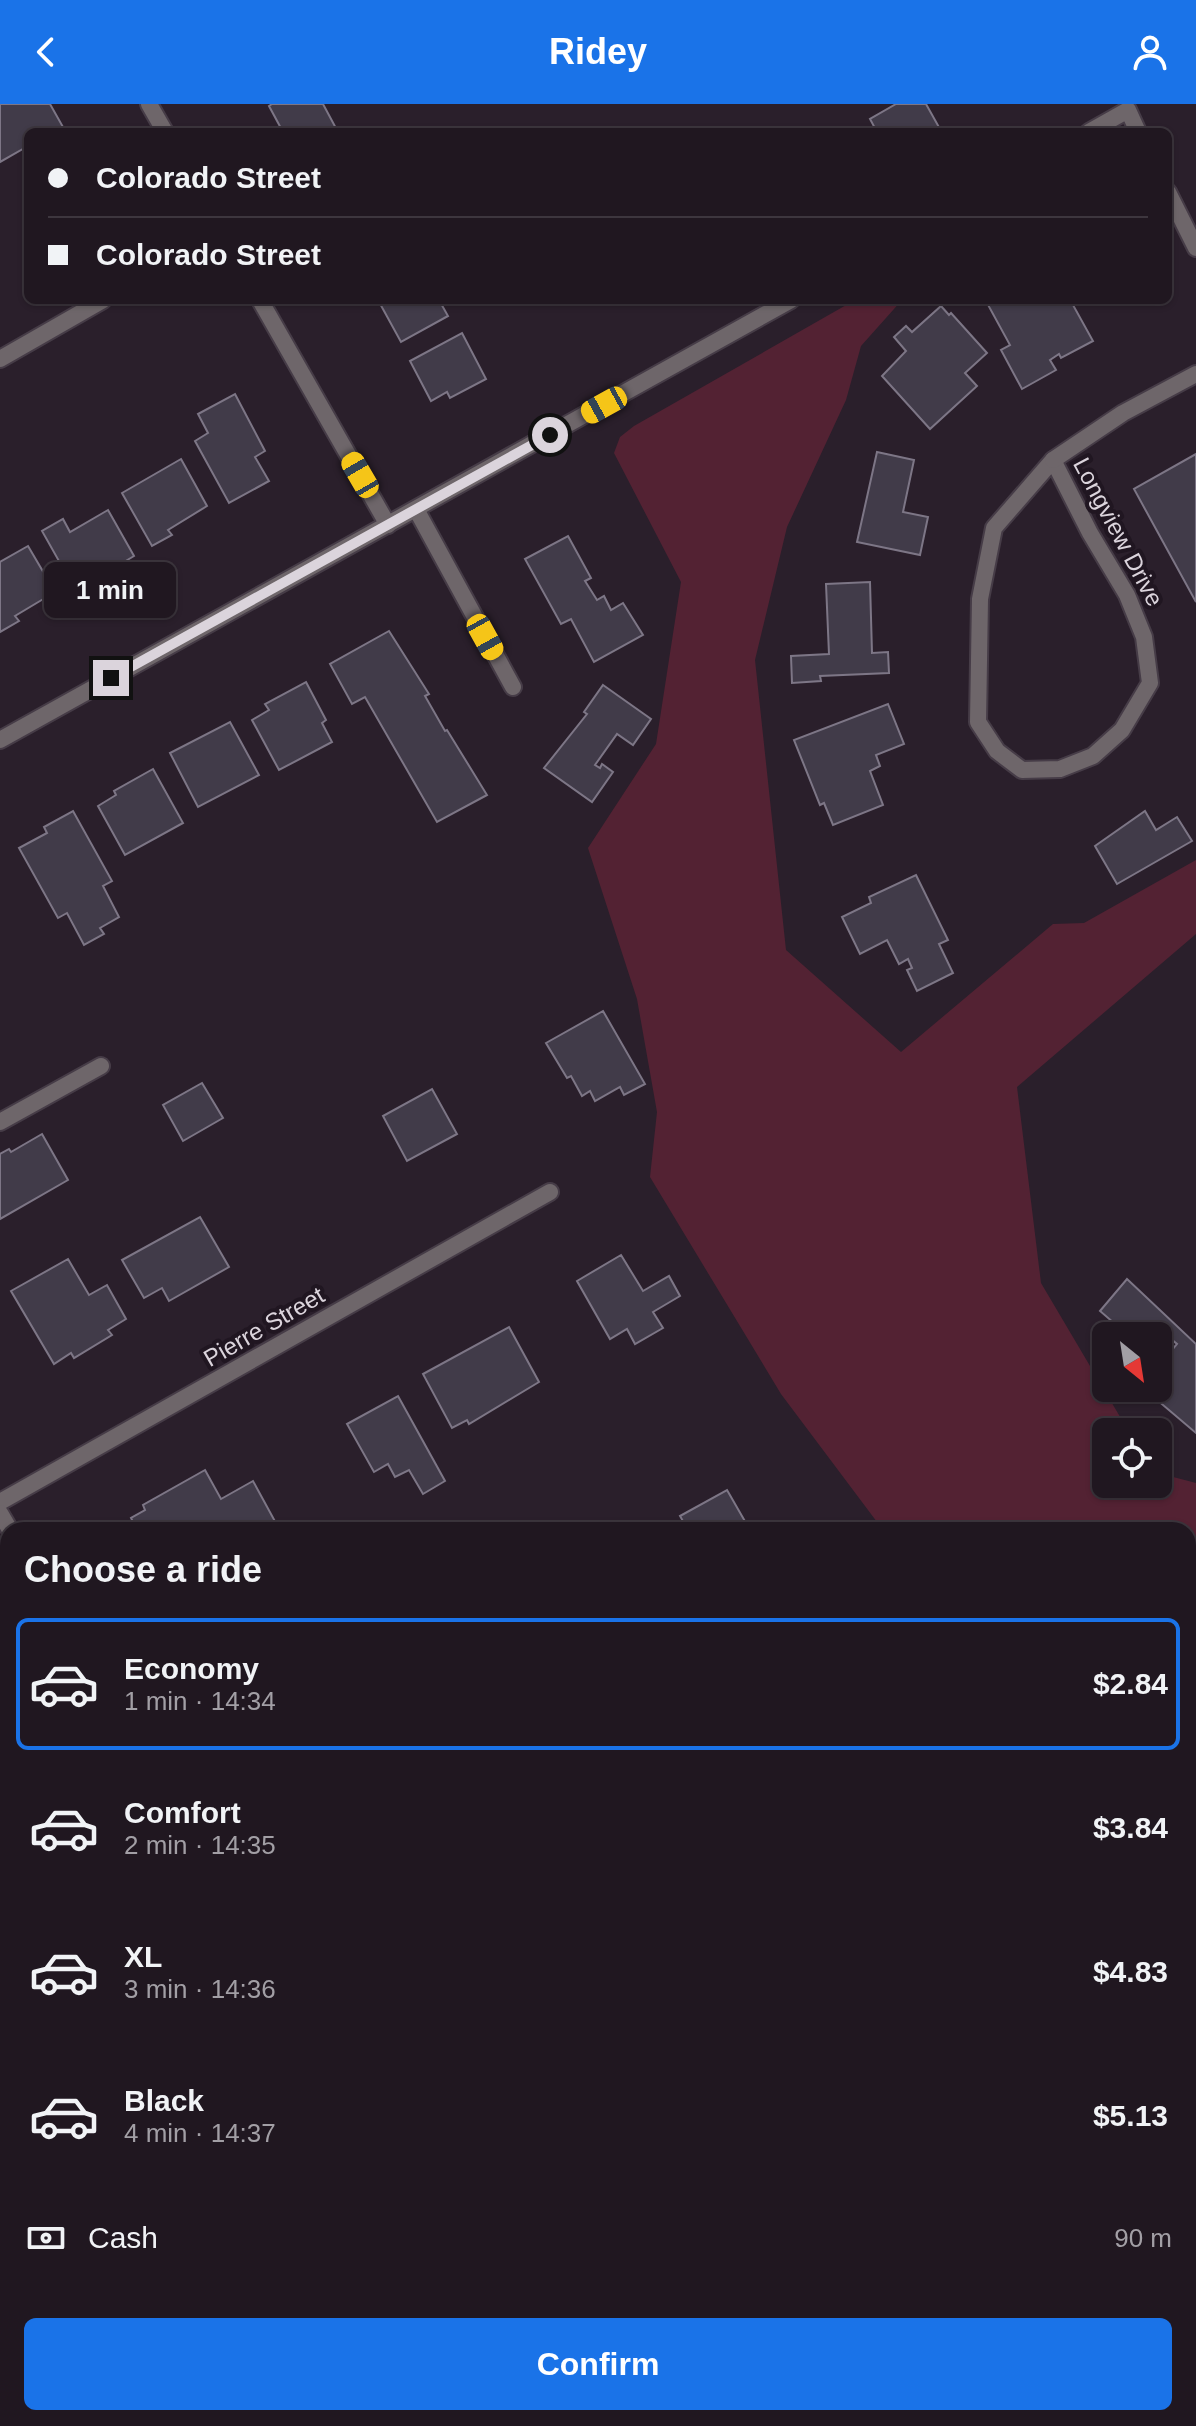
<!DOCTYPE html>
<html lang="en">
<head>
<meta charset="utf-8">
<style>
  :root { --surface:#201720; --page:#2d242d; --text:#f1f3f6; --muted:#a29fa5; --line:#3d363e; --accent:#1a73e8 }
  body { margin:0; font-family:Arial,sans-serif; background:var(--page); color:var(--text); height:100vh; display:flex; flex-direction:column; font-size:30px; white-space:nowrap }
  * { box-sizing:border-box; margin:0 }
  p { font-size:26px; color:var(--muted) }
  .icon { flex:none; width:44px; height:44px; fill:none; stroke:currentColor; stroke-width:2; stroke-linecap:round; stroke-linejoin:round }
  .map { position:relative; flex:1; overflow:hidden }
  .panel { position:absolute; left:0px; top:1418px; width:1196px; height:904px; display:flex; flex-direction:column; background:var(--surface); border-radius:24px 24px 0 0; box-shadow:0 2px 6px #0004,0 0 0 2px var(--line) }
  .panel>* { flex:none }
  .guide { position:absolute; left:24px; top:24px; width:1148px; height:176px; border-radius:12px; box-shadow:0 2px 6px #0004,0 0 0 2px var(--line); display:grid; align-content:center; height:176px; padding:0 24px; background:var(--surface) }
  .needle { width:52px; rotate:150deg }
  .controls { position:absolute; left:1092px; top:1218px; display:grid; gap:16px }
  .controls a { display:grid; place-items:center; width:80px; height:80px; border-radius:12px; background:var(--surface); box-shadow:0 2px 6px #0004,0 0 0 2px var(--line); font-size:40px }
  .end { position:absolute; width:36px; height:36px; margin:-18px; border:10px solid #dbd4dc; background:#111; box-shadow:0 0 0 4px #111 }
  .from { border-radius:50% }
  .bubble { position:absolute; height:56px; border-radius:12px; background:var(--surface); box-shadow:0 2px 6px #0004,0 0 0 2px var(--line); font-size:26px; font-weight:700; line-height:56px; text-align:center }
  .car { position:absolute; width:24px; height:48px; margin:-24px -12px; border-radius:10px; box-shadow:0 0 6px 2px #0007; background:linear-gradient(#f5c518 24%,#345 0 40%,#f5c518 0 76%,#345 0 86%,#f5c518 0) }
  .guide b { display:flex; align-items:center; gap:28px; height:76px; font-size:30px }
  .guide b+b { border-top:2px solid var(--line) }
  .guide i { width:20px; height:20px; background:var(--text) }
  ul { padding:0; list-style:none }
  li { display:flex; align-items:center; gap:24px; height:132px; margin:0 16px 12px; padding:0 8px; border:4px solid transparent; border-radius:12px }
  li div { flex:1 }
  li b { display:block; font-size:30px }
  li em { font-style:normal; font-weight:700 }
  li.selected { border-color:var(--accent) }
  li>.icon { width:72px; height:72px; stroke-width:1.5 }
  h2 { padding:0 24px; font-size:36px; line-height:96px }
  .pay { display:flex; align-items:center; gap:20px; height:88px; padding:0 24px; font-size:30px }
  .pay p { margin-inline-start:auto }
  .action { display:flex; gap:16px; margin-top:auto; padding:16px 24px }
  .action a { flex:1; height:92px; border-radius:12px; background:var(--accent); color:#fff; font-size:32px; font-weight:700; line-height:92px; text-align:center }
  header { display:flex; justify-content:space-between; align-items:center; height:104px; padding:0 24px; background:var(--accent); color:#fff; font-size:36px; font-weight:700 }
  .map>svg:first-child { display:block }
  .green { fill:#532233 }
  .building { fill:#413b49; stroke:#7d7686; stroke-width:2 }
  .lines { fill:none; stroke-linecap:round; stroke-linejoin:round }
  .service-casing { stroke:#463c47; stroke-width:20 }
  .minor-casing { stroke:#463c47; stroke-width:20 }
  .tertiary-casing { stroke:#463c47; stroke-width:20 }
  .service { stroke:#6e666a; stroke-width:16 }
  .minor { stroke:#6e666a; stroke-width:16 }
  .tertiary { stroke:#6e666a; stroke-width:16 }
  .route { stroke:#dbd4dc; stroke-width:10 }
  .labels { text-anchor:middle; stroke-width:8; stroke-linejoin:round; paint-order:stroke }
  .street-label { font-size:24px; fill:#dbd4dc; stroke:#201621 }
</style>
</head>
<body>
<header><svg class="icon" aria-label="back" viewBox="0 0 24 24"><path d="M15 5l-7 7 7 7"/></svg>Ridey<svg class="icon" aria-label="person" viewBox="0 0 24 24"><circle cx="12" cy="8" r="4"/><path d="M4 21q1-7 8-7t8 7"/></svg></header>
<div class="map">
<svg width="1196" height="2322" viewBox="0 0 1196 2322">
  <rect width="100%" height="100%" fill="#2a1f2b"/>
  <!-- green -->
  <polygon class="green" points="855,196 902,196 861,242 846,296 787,423 755,556 786,846 901,948 1053,820 1084,819 1196,756 1196,830 1017,983 1041,1179 1129,1328 1106,1328 1106,1380 1158,1380 1158,1369 1196,1379 1196,1832 1188,1837 1188,1426 883,1426 781,1290 650,1073 657,1008 637,895 588,744 656,640 681,478 614,349 620,333 634,322"/>
  <!-- building -->
  <g class="building">
    <polygon points="0,0 50,0 63,23 54,28 28,28 28,42 0,58"/>
    <polygon points="272,0 323,0 338,28 283,28 269,2"/>
    <polygon points="896,0 926,0 940,25 877,28 870,15"/>
    <polygon points="378,196 439,196 448,212 401,238"/>
    <polygon points="993,196 1083,196 1073,201 1093,237 1061,254 1059,250 1050,256 1056,266 1022,285 1001,246 1010,241 987,199"/>
    <polygon points="941,202 949,211 951,209 987,249 965,269 977,282 930,325 882,272 906,247 894,233 906,222 912,228"/>
    <polygon points="462,229 486,275 450,294 447,288 431,297 410,257"/>
    <polygon points="235,290 265,347 255,353 269,377 229,399 195,337 208,329 198,310"/>
    <polygon points="877,348 914,356 903,408 928,413 920,451 857,438"/>
    <polygon points="1196,350 1196,498 1134,385"/>
    <polygon points="181,355 207,402 168,426 172,431 152,442 122,389"/>
    <polygon points="108,406 134,452 84,482 82,477 73,482 42,427 63,415 70,428"/>
    <polygon points="568,432 591,474 585,477 597,496 604,492 611,506 623,499 643,531 594,558 571,515 561,520 525,455"/>
    <polygon points="28,442 55,488 15,512 19,517 0,528 0,458"/>
    <polygon points="870,478 872,549 888,548 889,569 820,572 821,577 792,579 791,552 829,550 826,480"/>
    <polygon points="389,527 429,590 425,592 445,627 447,626 487,691 437,718 365,593 352,600 330,560"/>
    <polygon points="306,578 326,616 322,619 332,638 279,666 252,616 269,606 265,600"/>
    <polygon points="603,581 651,615 633,641 617,630 595,661 600,664 602,660 613,668 592,698 544,664 587,610 584,608"/>
    <polygon points="888,600 904,640 876,651 880,662 870,667 883,701 833,721 824,699 820,701 794,636"/>
    <polygon points="230,618 259,671 198,703 170,649"/>
    <polygon points="153,665 183,719 125,751 98,702 116,691 114,687"/>
    <polygon points="73,707 112,777 103,782 119,813 100,824 104,830 84,841 67,809 58,814 19,744 47,729 44,723"/>
    <polygon points="1145,707 1156,726 1177,713 1192,737 1117,780 1095,742"/>
    <polygon points="916,771 948,836 939,840 953,869 917,887 907,866 912,864 908,855 899,860 887,836 860,850 842,813 871,799 869,793"/>
    <polygon points="603,907 645,980 624,991 620,983 595,997 590,987 582,992 571,972 567,974 546,939"/>
    <polygon points="202,979 223,1014 183,1037 163,1001"/>
    <polygon points="432,985 457,1030 407,1057 383,1012"/>
    <polygon points="42,1030 68,1076 0,1115 0,1050 9,1045 11,1048"/>
    <polygon points="200,1113 229,1163 169,1197 162,1184 144,1194 122,1156"/>
    <polygon points="621,1151 643,1187 669,1172 680,1192 653,1208 663,1224 635,1240 627,1225 610,1235 577,1177"/>
    <polygon points="68,1155 89,1191 107,1181 126,1215 108,1226 112,1231 74,1254 71,1249 54,1260 11,1187"/>
    <polygon points="1127,1175 1196,1240 1196,1329 1143,1284 1158,1284 1158,1263 1177,1240 1160,1226 1155,1232 1129,1232 1100,1207"/>
    <polygon points="509,1223 539,1278 469,1320 467,1316 452,1324 423,1270"/>
    <polygon points="398,1292 445,1377 423,1390 409,1366 395,1373 388,1360 374,1368 347,1320"/>
    <polygon points="205,1366 221,1395 253,1377 277,1421 267,1426 137,1426 131,1414 145,1406 143,1401"/>
    <polygon points="727,1386 750,1426 688,1426 680,1412"/>
    <polygon points="0,1509 8,1523 8,1558 0,1563"/>
    <polygon points="8,1928 8,2017 0,2003 0,1933"/>
    <polygon points="1196,2036 1196,2081 1189,2085 1188,2041"/>
    <polygon points="1,2263 8,2275 8,2314 30,2314 34,2322 0,2322"/>
  </g>
  <g class="lines">
    <!-- service casing -->
    <g class="service-casing">
      <g id="service">
        <polyline points="0,255 103,196"/>
        <polyline points="0,1018 101,962"/>
        <polyline points="0,1778 8,1774"/>
        <polyline points="1188,1875 1196,1870"/>
        <polyline points="384,2322 398,2314"/>
      </g>
    </g>
    <!-- minor casing -->
    <g class="minor-casing">
      <g id="minor">
        <polyline points="149,0 165,28"/>
        <polyline points="1089,28 1128,6 1138,28"/>
        <polyline points="1168,88 1196,144"/>
        <polyline points="260,196 388,421"/>
        <polygon points="1053,356 1090,429 1127,491 1144,533 1150,579 1122,626 1093,652 1060,665 1022,666 997,647 978,618 980,495 994,424"/>
        <polyline points="1053,356 1123,309 1196,270"/>
        <polyline points="417,407 513,583"/>
        <polyline points="0,636 791,196"/>
        <polyline points="0,1398 550,1088"/>
        <polyline points="0,2162 8,2158"/>
      </g>
    </g>
    <!-- tertiary casing -->
    <g class="tertiary-casing">
      <g id="tertiary">
        <polyline points="0,1409 10,1426"/>
        <polyline points="1188,2285 1196,2280"/>
        <polyline points="507,2314 511,2322"/>
        <polyline points="1121,2322 1136,2314"/>
      </g>
    </g>
    <!-- service -->
    <use href="#service" class="service"/>
    <!-- minor -->
    <use href="#minor" class="minor"/>
    <!-- tertiary -->
    <use href="#tertiary" class="tertiary"/>
  </g>
  <g class="lines">
    <!-- route -->
    <polyline class="route" points="111,574 550,331"/>
  </g>
  <g class="labels">
    <!-- street labels -->
    <g class="street-label">
      <text transform="translate(1118 428) rotate(62)" y="8">Longview Drive</text>
      <text transform="translate(264 1223) rotate(-30)" y="8">Pierre Street</text>
    </g>
  </g>
</svg>
<div class="controls">
<a><svg class="needle" viewBox="-14 -14 28 28"><path d="M0-13l5 13h-10z" fill="#e53935"/><path d="M0 13l5-13h-10z" fill="#a29fa5"/></svg></a>
<a><svg class="icon" aria-label="locate" viewBox="0 0 24 24"><circle cx="12" cy="12" r="6"/><path d="M12 2v4M12 18v4M2 12h4M18 12h4"/></svg></a>
</div>
<i class="end from" style="left:550px;top:331px"></i>
<i class="end" style="left:111px;top:574px"></i>
<div class="bubble" style="left:44px;top:458px;width:132px">1 min</div>
<i class="car" style="left:604px;top:301px;rotate:241deg"></i>
<i class="car" style="left:360px;top:371px;rotate:330deg"></i>
<i class="car" style="left:485px;top:533px;rotate:151deg"></i>
<div class="guide">
<b><i class="from"></i>Colorado Street</b>
<b><i></i>Colorado Street</b>
</div>
<section class="panel">
<h2>Choose a ride</h2>
<ul>
<li class="selected"><svg class="icon" aria-label="car" viewBox="0 0 24 24"><path d="M5 17H2v-5l4-1 3-4h7l3 4 3 1v5h-3M9 17h6M6 11h13"/><circle cx="7" cy="17" r="2"/><circle cx="17" cy="17" r="2"/></svg><div><b>Economy</b><p>1 min · 14:34</p></div><em>$2.84</em></li>
<li><svg class="icon" aria-label="car" viewBox="0 0 24 24"><path d="M5 17H2v-5l4-1 3-4h7l3 4 3 1v5h-3M9 17h6M6 11h13"/><circle cx="7" cy="17" r="2"/><circle cx="17" cy="17" r="2"/></svg><div><b>Comfort</b><p>2 min · 14:35</p></div><em>$3.84</em></li>
<li><svg class="icon" aria-label="car" viewBox="0 0 24 24"><path d="M5 17H2v-5l4-1 3-4h7l3 4 3 1v5h-3M9 17h6M6 11h13"/><circle cx="7" cy="17" r="2"/><circle cx="17" cy="17" r="2"/></svg><div><b>XL</b><p>3 min · 14:36</p></div><em>$4.83</em></li>
<li><svg class="icon" aria-label="car" viewBox="0 0 24 24"><path d="M5 17H2v-5l4-1 3-4h7l3 4 3 1v5h-3M9 17h6M6 11h13"/><circle cx="7" cy="17" r="2"/><circle cx="17" cy="17" r="2"/></svg><div><b>Black</b><p>4 min · 14:37</p></div><em>$5.13</em></li>
</ul>
<div class="pay"><svg class="icon" aria-label="cash" viewBox="0 0 24 24"><path d="M3 7h18v10H3z"/><circle cx="12" cy="12" r="2"/></svg>Cash<p>90 m</p></div>
<div class="action"><a>Confirm</a></div>
</section>
</div>
</body>
</html>
